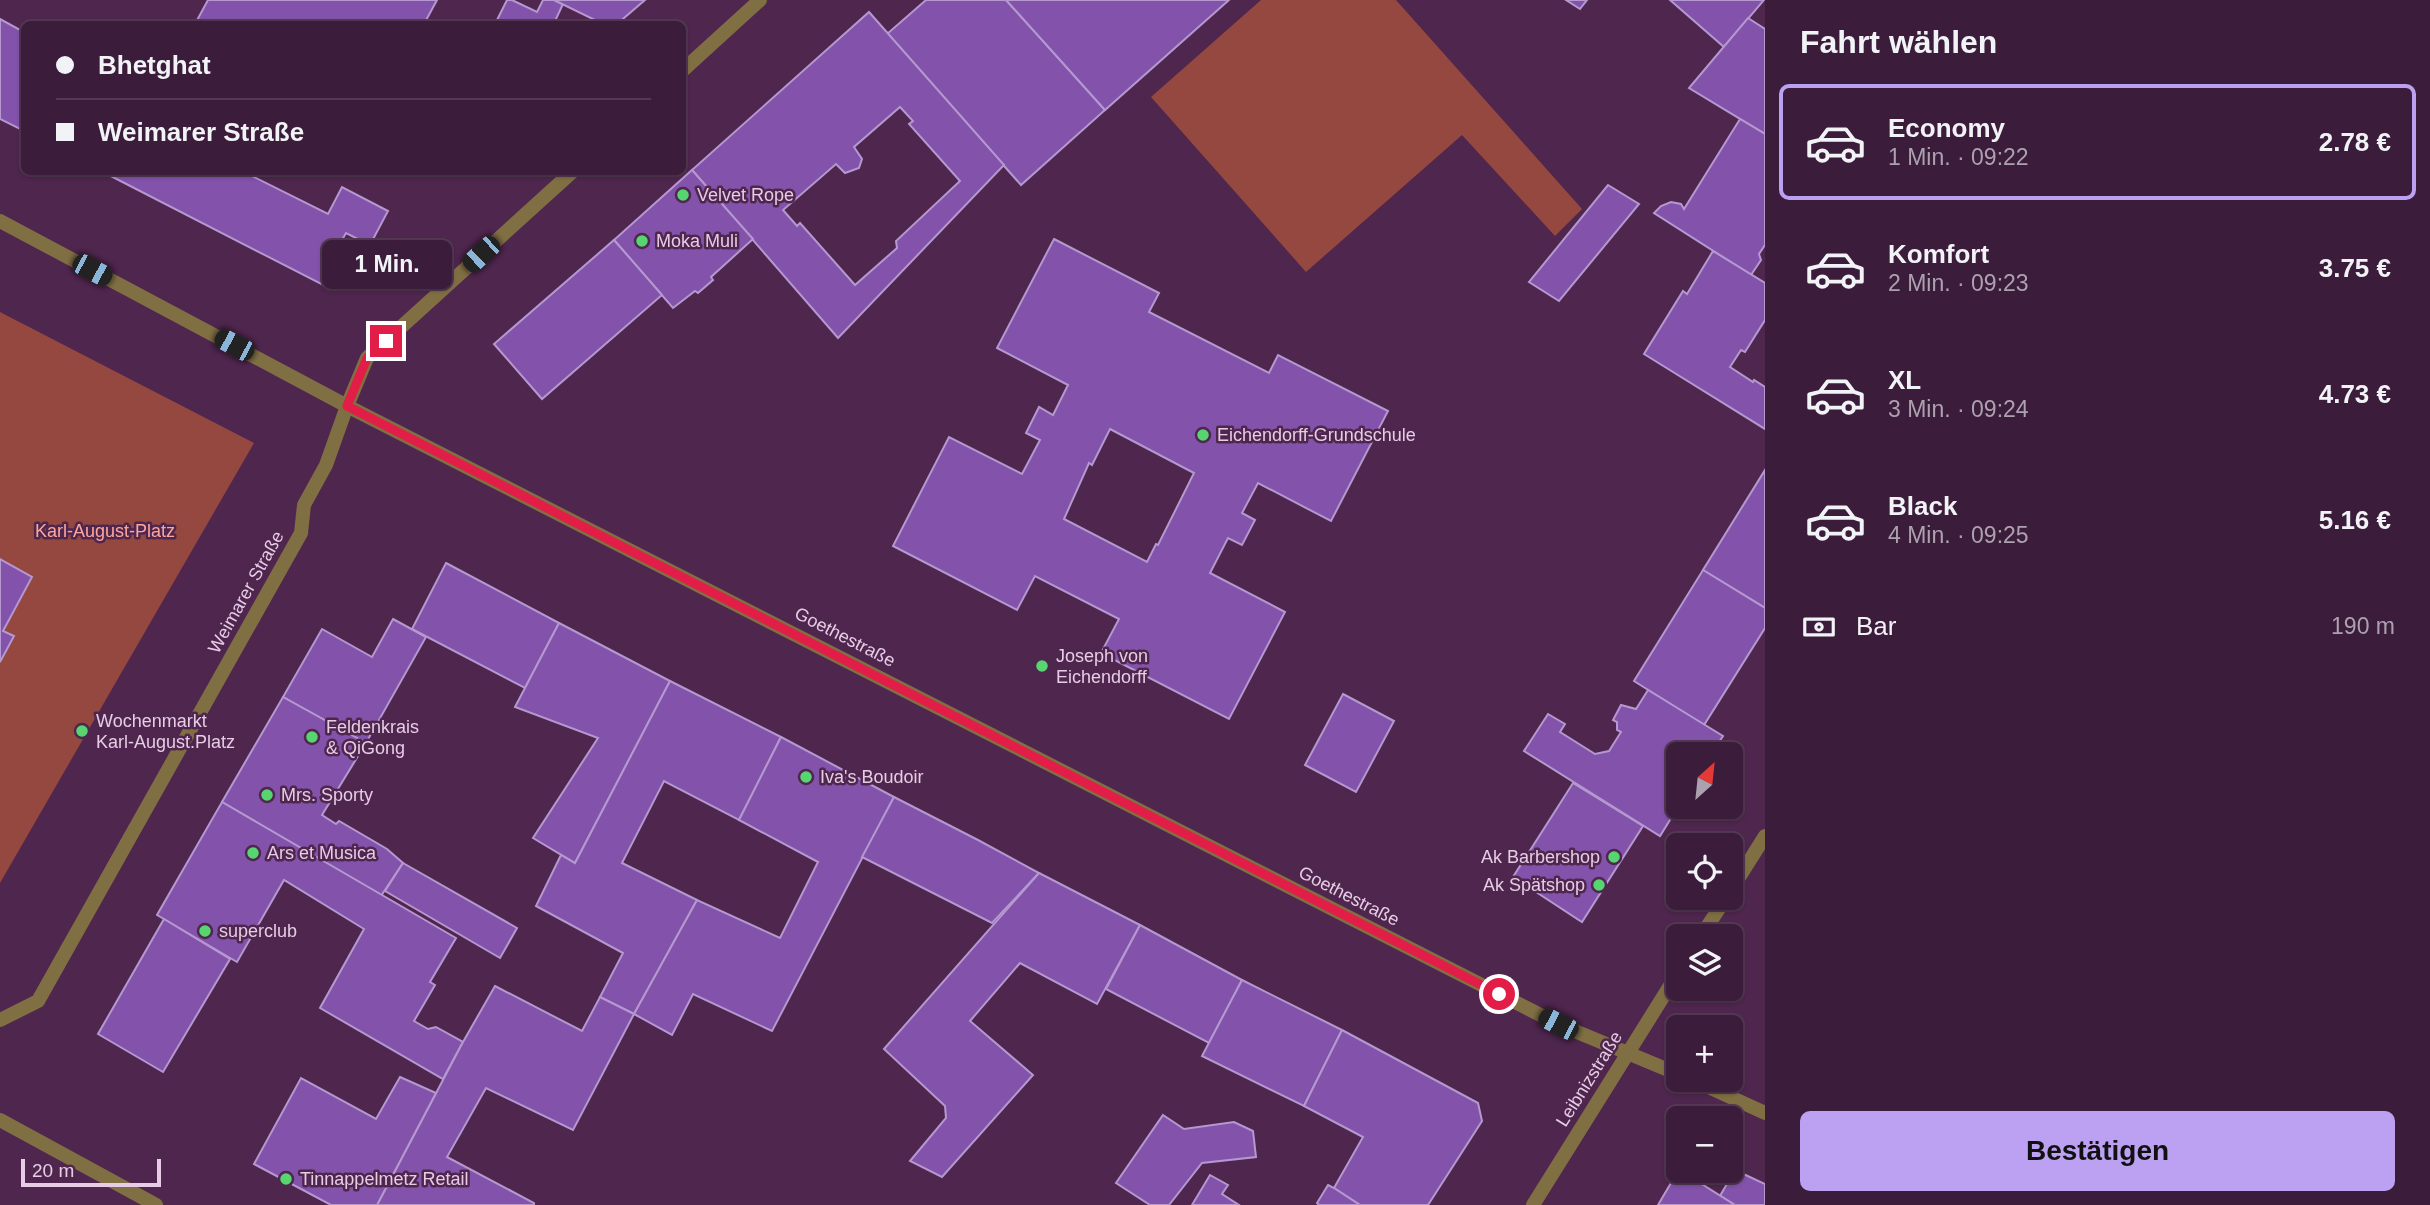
<!DOCTYPE html>
<html lang="de">
<head>
<meta charset="utf-8">
<style>
  :root { --surface:#3b1c3a; --page:#462945; --text:#f1f3f6; --muted:#aca1af; --line:#543a54; --accent:#bca0f2 }
  body { margin:0; font-family:Arial,sans-serif; background:var(--page); color:var(--text); height:100vh; display:flex; flex-direction:column; font-size:26px; white-space:nowrap }
  * { box-sizing:border-box; margin:0 }
  p { font-size:23px; color:var(--muted) }
  .icon { flex:none; width:38px; height:38px; fill:none; stroke:currentColor; stroke-width:2; stroke-linecap:round; stroke-linejoin:round }
  .map { position:relative; flex:1; overflow:hidden }
  .drawer { display:flex; flex-direction:column; background:var(--surface); width:665px }
  .drawer>* { flex:none }
  .top-card { position:absolute; left:21px; top:21px; width:665px; height:154px; border-radius:10px; box-shadow:0 2px 5px #0004,0 0 0 2px var(--line); display:grid; align-content:center; height:154px; padding:0 35px; background:var(--surface) }
  .needle { width:46px; rotate:27deg }
  .buttons { position:absolute; left:1666px; top:742px; display:grid; gap:14px }
  .buttons a { display:grid; place-items:center; width:77px; height:77px; border-radius:10px; background:var(--surface); box-shadow:0 2px 5px #0004,0 0 0 2px var(--line); font-size:35px }
  .scale { position:absolute; left:21px; bottom:18px; width:140px; box-sizing:border-box; padding-left:7px; border:4px solid #e6cce5; border-top:0; font-size:19px; line-height:24px; white-space:nowrap; color:#e6cce5; -webkit-text-stroke:5px #4f264e; paint-order:stroke }
  .end { position:absolute; width:32px; height:32px; margin:-16px; border:9px solid #e11d48; background:#fff; box-shadow:0 0 0 4px #fff }
  .from { border-radius:50% }
  .bubble { position:absolute; height:49px; border-radius:10px; background:var(--surface); box-shadow:0 2px 5px #0004,0 0 0 2px var(--line); font-size:23px; font-weight:700; line-height:49px; text-align:center }
  .car { position:absolute; width:21px; height:42px; margin:-21px -10px; border-radius:9px; box-shadow:0 0 5px 2px #0007; background:linear-gradient(#222 24%,#8ab4d8 0 40%,#222 0 76%,#8ab4d8 0 86%,#222 0) }
  .top-card b { display:flex; align-items:center; gap:24px; height:66px; font-size:26px }
  .top-card b+b { border-top:2px solid var(--line) }
  .top-card i { width:18px; height:18px; background:var(--text) }
  ul { padding:0; list-style:none }
  li { display:flex; align-items:center; gap:21px; height:116px; margin:0 14px 10px; padding:0 21px; border:4px solid transparent; border-radius:10px }
  li div { flex:1 }
  li b { display:block; font-size:26px }
  li em { font-style:normal; font-weight:700 }
  li.active { border-color:var(--accent) }
  li>.icon { width:63px; height:63px; stroke-width:1.5 }
  h2 { padding:0 35px; font-size:32px; line-height:84px }
  .pay { display:flex; align-items:center; gap:18px; height:77px; padding:0 35px; font-size:26px }
  .pay p { margin-inline-start:auto }
  .primary-button { display:flex; gap:14px; margin-top:auto; padding:14px 35px }
  .primary-button a { flex:1; height:80px; border-radius:10px; background:var(--accent); color:#111; font-size:28px; font-weight:700; line-height:80px; text-align:center }
  main { display:flex; flex:1; min-height:0 }
  .map>svg:first-child { display:block }
  .green { fill:#944840 }
  .building { fill:#8352ab; stroke:#b598d0; stroke-width:2; fill-rule:evenodd }
  .lines { fill:none; stroke-linecap:round; stroke-linejoin:round }
  .pedestrian { stroke:#816f44; stroke-width:14 }
  .minor { stroke:#816f44; stroke-width:14 }
  .tertiary { stroke:#816f44; stroke-width:14 }
  .route { stroke:#e11d48; stroke-width:9 }
  .poi-dot { fill:#57d570; stroke:#4f264e; stroke-width:2.5 }
  .labels { text-anchor:middle; stroke-width:5; stroke-linejoin:round; paint-order:stroke }
  .poi-label { font-size:18px; fill:#e6cce5; stroke:#4f264e; text-anchor:start }
  .park-label { font-size:18px; fill:#fda79c; stroke:#4f264e }
  .street-label { font-size:18px; fill:#e6cce5; stroke:#4f264e }
</style>
</head>
<body>
<main>
<div class="map">
<svg width="1765" height="1205" viewBox="0 0 1765 1205">
  <rect width="100%" height="100%" fill="#4f264e"/>
  <!-- green -->
  <g class="green">
    <polygon points="1261,0 1396,0 1582,209 1555,236 1462,135 1306,272 1151,97"/>
    <polygon points="0,312 254,443 0,883 0,662 13,637 3,631 32,577 0,559"/>
  </g>
  <!-- building -->
  <g class="building">
    <polygon points="208,0 437,0 424,24 195,24"/>
    <polygon points="507,0 512,0 537,12 543,0 554,0 563,4 555,21 560,24 495,24"/>
    <polygon points="554,0 645,0 617,24 603,24"/>
    <polygon points="926,0 1006,0 1105,110 1021,185 887,34"/>
    <polygon points="1006,0 1229,0 1105,110"/>
    <polygon points="1566,0 1587,0 1580,9"/>
    <polygon points="1670,0 1764,0 1724,47"/>
    <path d="M869 12 1004 165 838 338 692 170ZM900 107 913 121 909 124 960 181 896 241 897 248 855 285 800 223 797 226 783 210 836 164 845 173 859 168 862 159 854 147Z"/>
    <polygon points="1748,18 1765,29 1765,134 1689,88"/>
    <polygon points="0,19 24,32 24,131 0,119"/>
    <polygon points="1740,119 1765,134 1765,245 1759,254 1761,260 1751,275 1654,213 1661,206 1671,202 1681,204 1684,209"/>
    <polygon points="692,170 753,239 711,277 713,280 698,293 695,291 673,308 614,240"/>
    <polygon points="103,172 244,172 328,214 342,187 388,211 370,245 346,233 342,240 351,244 329,288"/>
    <polygon points="1608,185 1639,204 1559,301 1529,282"/>
    <path d="M1054 239 1159 293 1149 312 1269 373 1278 355 1388 411 1331 521 1258 483 1242 513 1255 520 1242 545 1228 538 1210 573 1285 612 1229 719 1101 653 1119 619 1035 576 1017 610 893 546 949 437 1022 474 1040 440 1026 433 1039 407 1053 415 1068 385 997 348ZM1110 429 1194 473 1158 545 1156 544 1147 562 1064 519 1089 463 1092 465Z"/>
    <polygon points="614,240 662,295 542,399 494,344"/>
    <polygon points="1713,251 1765,283 1765,320 1745,352 1741,350 1730,367 1753,382 1754,380 1765,387 1765,429 1644,354 1683,291 1687,294"/>
    <polygon points="1765,470 1765,608 1703,570"/>
    <polygon points="0,559 32,577 3,631 14,636 0,662"/>
    <polygon points="446,563 559,623 525,688 412,629"/>
    <polygon points="1703,570 1765,608 1765,628 1704,725 1634,681"/>
    <polygon points="393,619 426,637 366,743 283,697 322,629 372,657"/>
    <polygon points="559,623 670,681 575,863 533,838 598,738 515,707"/>
    <polygon points="670,681 781,737 739,820 664,781 622,863 697,900 634,1014 600,997 623,953 536,906 561,855 575,863"/>
    <polygon points="1648,690 1723,736 1711,754 1678,754 1678,807 1660,836 1524,751 1548,714 1565,724 1560,732 1595,754 1609,751 1621,732 1617,730 1617,722 1613,720 1621,705 1636,709"/>
    <polygon points="1343,694 1394,721 1356,792 1305,765"/>
    <polygon points="283,697 366,743 322,815 336,824 339,821 387,849 403,863 381,896 222,802"/>
    <polygon points="781,737 894,797 772,1031 693,994 672,1035 634,1014 697,900 780,938 818,862 739,820"/>
    <polygon points="1573,783 1643,826 1582,922 1513,877"/>
    <polygon points="894,797 978,840 1039,873 992,923 862,857"/>
    <polygon points="222,802 456,938 430,982 435,985 414,1021 428,1029 436,1027 463,1042 443,1079 320,1008 364,929 284,880 237,962 157,915"/>
    <polygon points="403,863 517,928 500,958 385,891"/>
    <polygon points="1039,873 1140,925 1097,1004 1020,963 970,1021 1033,1075 942,1177 910,1161 946,1118 945,1106 884,1049"/>
    <polygon points="164,919 230,959 163,1072 98,1034"/>
    <polygon points="1140,925 1242,980 1209,1043 1106,989"/>
    <polygon points="1242,980 1342,1030 1304,1106 1202,1056"/>
    <polygon points="495,986 582,1031 600,997 634,1014 573,1130 486,1088 447,1157 534,1203 534,1205 377,1205 463,1042"/>
    <polygon points="1342,1030 1478,1103 1482,1121 1428,1205 1360,1205 1334,1188 1363,1137 1304,1106"/>
    <polygon points="400,1077 436,1093 377,1205 331,1205 254,1164 301,1078 376,1119"/>
    <polygon points="1163,1115 1184,1129 1234,1122 1253,1131 1256,1157 1202,1163 1169,1205 1150,1205 1116,1183"/>
    <polygon points="1735,1170 1765,1184 1765,1205 1735,1205 1720,1196"/>
    <polygon points="1678,1171 1681,1171 1735,1205 1658,1205"/>
    <polygon points="1210,1175 1228,1185 1222,1194 1239,1205 1192,1205"/>
    <polygon points="1328,1185 1334,1188 1360,1205 1319,1205 1317,1203"/>
  </g>
  <g class="lines">
    <!-- pedestrian -->
    <polyline class="pedestrian" points="0,1020 38,1001 301,533 304,505 326,465 347,406"/>
    <!-- minor -->
    <g class="minor">
      <polyline points="682,71 760,0"/>
      <polyline points="0,221 347,406 1558,1024 1678,1074"/>
      <polyline points="347,406 367,358 572,172"/>
      <polyline points="1693,1080 1765,1113"/>
      <polyline points="0,1120 156,1205"/>
    </g>
    <!-- tertiary -->
    <g class="tertiary">
      <polyline points="1731,890 1765,836"/>
      <polyline points="1701,936 1726,898"/>
      <polyline points="1533,1205 1678,973"/>
    </g>
  </g>
  <g class="lines">
    <!-- route -->
    <polyline class="route" points="386,341 367,358 347,406 1499,994"/>
  </g>
  <!-- markers -->
  <g class="poi-dot">
    <circle cx="683" cy="195" r="7"/>
    <circle cx="642" cy="241" r="7"/>
    <circle cx="1203" cy="435" r="7"/>
    <circle cx="1042" cy="666" r="7"/>
    <circle cx="82" cy="731" r="7"/>
    <circle cx="312" cy="737" r="7"/>
    <circle cx="806" cy="777" r="7"/>
    <circle cx="267" cy="795" r="7"/>
    <circle cx="253" cy="853" r="7"/>
    <circle cx="1614" cy="857" r="7"/>
    <circle cx="1599" cy="885" r="7"/>
    <circle cx="205" cy="931" r="7"/>
    <circle cx="286" cy="1179" r="7"/>
  </g>
  <g class="labels">
    <!-- poi labels -->
    <g class="poi-label">
      <text x="697" y="201">Velvet Rope</text>
      <text x="656" y="247">Moka Muli</text>
      <text x="1217" y="441">Eichendorff-Grundschule</text>
      <text x="1056" y="662">Joseph von<tspan x="1056" dy="21">Eichendorff</tspan></text>
      <text x="96" y="727">Wochenmarkt<tspan x="96" dy="21">Karl-August.Platz</tspan></text>
      <text x="326" y="733">Feldenkrais<tspan x="326" dy="21">&amp; QiGong</tspan></text>
      <text x="820" y="783">Iva's Boudoir</text>
      <text x="281" y="801">Mrs. Sporty</text>
      <text x="267" y="859">Ars et Musica</text>
      <text x="1600" y="863" text-anchor="end">Ak Barbershop</text>
      <text x="1585" y="891" text-anchor="end">Ak Spätshop</text>
      <text x="219" y="937">superclub</text>
      <text x="300" y="1185">Tinnappelmetz Retail</text>
    </g>
    <!-- park labels -->
    <g class="park-label">
      <text x="105" y="537">Karl-August-Platz</text>
    </g>
    <!-- street labels -->
    <g class="street-label">
      <text transform="translate(246 592) rotate(-61)" y="6">Weimarer Straße</text>
      <text transform="translate(845 637) rotate(27)" y="6">Goethestraße</text>
      <text transform="translate(1349 896) rotate(27)" y="6">Goethestraße</text>
      <text transform="translate(1589 1079) rotate(-58)" y="6">Leibnizstraße</text>
    </g>
  </g>
</svg>
<div class="buttons">
<a><svg class="needle" viewBox="-14 -14 28 28"><path d="M0-13l5 13h-10z" fill="#e53935"/><path d="M0 13l5-13h-10z" fill="#aca1af"/></svg></a>
<a><svg class="icon" aria-label="locate" viewBox="0 0 24 24"><circle cx="12" cy="12" r="6"/><path d="M12 2v4M12 18v4M2 12h4M18 12h4"/></svg></a>
<a><svg class="icon" aria-label="layers" viewBox="0 0 24 24"><path d="M12 4l9 5-9 5-9-5zM3 14l9 5 9-5"/></svg></a>
<a>+</a>
<a>−</a>
</div>
<div class="scale">20 m</div>
<i class="end from" style="left:1499px;top:994px"></i>
<i class="end" style="left:386px;top:341px"></i>
<div class="bubble" style="left:322px;top:240px;width:130px">1 Min.</div>
<i class="car" style="left:481px;top:254px;rotate:227deg"></i>
<i class="car" style="left:92px;top:270px;rotate:118deg"></i>
<i class="car" style="left:234px;top:345px;rotate:298deg"></i>
<i class="car" style="left:1558px;top:1024px;rotate:297deg"></i>
<div class="top-card">
<b><i class="from"></i>Bhetghat</b>
<b><i></i>Weimarer Straße</b>
</div>
</div>
<section class="drawer">
<h2>Fahrt wählen</h2>
<ul>
<li class="active"><svg class="icon" aria-label="car" viewBox="0 0 24 24"><path d="M5 17H2v-5l4-1 3-4h7l3 4 3 1v5h-3M9 17h6M6 11h13"/><circle cx="7" cy="17" r="2"/><circle cx="17" cy="17" r="2"/></svg><div><b>Economy</b><p>1 Min. · 09:22</p></div><em>2.78 €</em></li>
<li><svg class="icon" aria-label="car" viewBox="0 0 24 24"><path d="M5 17H2v-5l4-1 3-4h7l3 4 3 1v5h-3M9 17h6M6 11h13"/><circle cx="7" cy="17" r="2"/><circle cx="17" cy="17" r="2"/></svg><div><b>Komfort</b><p>2 Min. · 09:23</p></div><em>3.75 €</em></li>
<li><svg class="icon" aria-label="car" viewBox="0 0 24 24"><path d="M5 17H2v-5l4-1 3-4h7l3 4 3 1v5h-3M9 17h6M6 11h13"/><circle cx="7" cy="17" r="2"/><circle cx="17" cy="17" r="2"/></svg><div><b>XL</b><p>3 Min. · 09:24</p></div><em>4.73 €</em></li>
<li><svg class="icon" aria-label="car" viewBox="0 0 24 24"><path d="M5 17H2v-5l4-1 3-4h7l3 4 3 1v5h-3M9 17h6M6 11h13"/><circle cx="7" cy="17" r="2"/><circle cx="17" cy="17" r="2"/></svg><div><b>Black</b><p>4 Min. · 09:25</p></div><em>5.16 €</em></li>
</ul>
<div class="pay"><svg class="icon" aria-label="cash" viewBox="0 0 24 24"><path d="M3 7h18v10H3z"/><circle cx="12" cy="12" r="2"/></svg>Bar<p>190 m</p></div>
<div class="primary-button"><a>Bestätigen</a></div>
</section>
</main>
</body>
</html>
